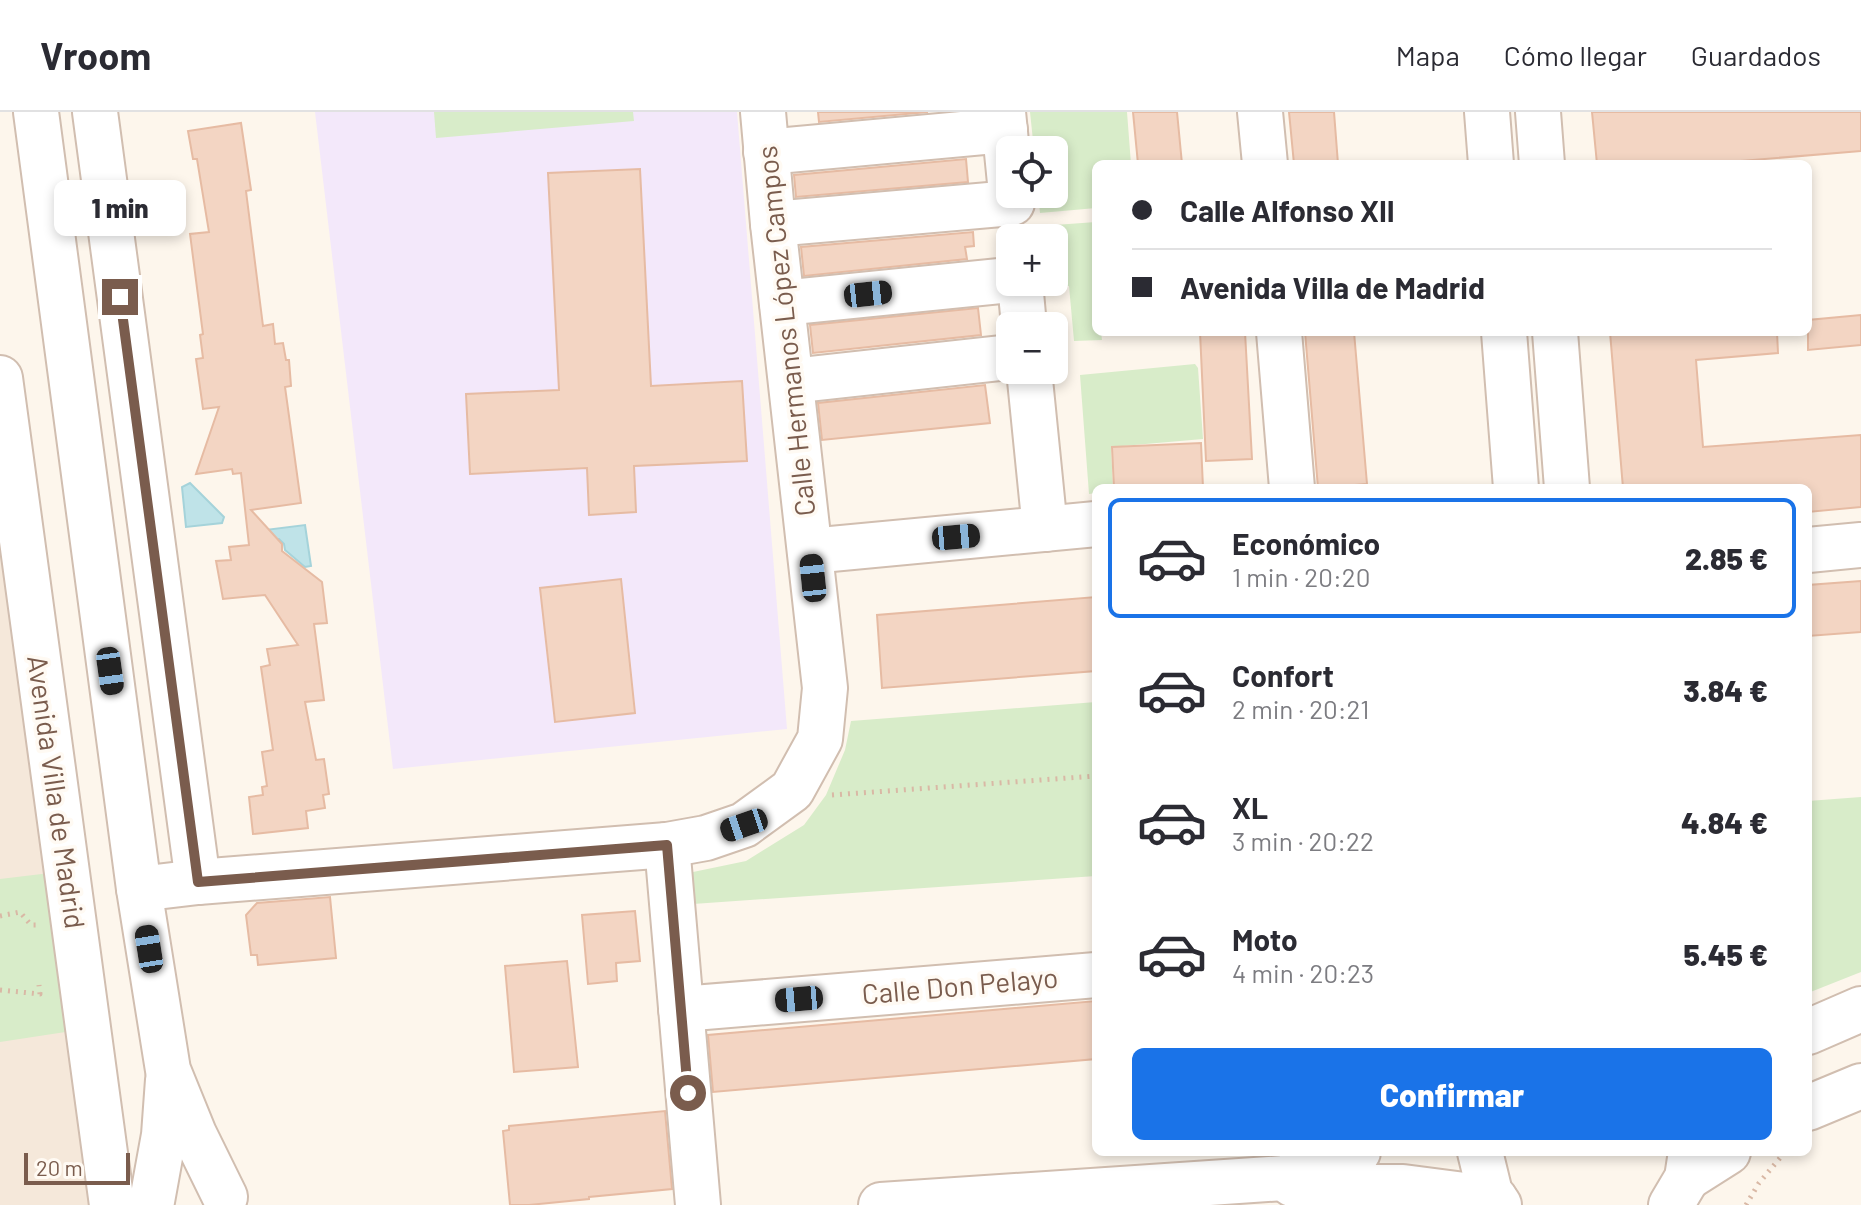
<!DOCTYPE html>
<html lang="es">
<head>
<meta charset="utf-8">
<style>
  :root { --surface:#fff; --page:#f7f7f7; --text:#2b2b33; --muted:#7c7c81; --line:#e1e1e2; --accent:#1a73e8 }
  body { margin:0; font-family:Barlow,sans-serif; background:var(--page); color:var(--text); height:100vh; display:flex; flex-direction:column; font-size:30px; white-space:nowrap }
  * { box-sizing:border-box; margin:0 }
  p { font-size:26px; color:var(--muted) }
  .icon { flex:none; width:44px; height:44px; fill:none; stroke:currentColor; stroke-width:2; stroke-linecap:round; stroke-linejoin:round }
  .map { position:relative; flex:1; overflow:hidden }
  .details { position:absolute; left:1092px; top:372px; width:720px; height:672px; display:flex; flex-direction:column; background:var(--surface); border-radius:12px; box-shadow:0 4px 12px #0003 }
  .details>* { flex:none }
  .hud { position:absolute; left:1092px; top:48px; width:720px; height:176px; border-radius:12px; box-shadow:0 4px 12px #0003; display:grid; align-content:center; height:176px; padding:0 40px; background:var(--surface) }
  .tools { position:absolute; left:996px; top:24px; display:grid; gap:16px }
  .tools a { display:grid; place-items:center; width:72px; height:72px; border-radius:12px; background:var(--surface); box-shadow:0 4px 12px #0003; font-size:40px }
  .scale { position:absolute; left:24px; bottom:20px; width:106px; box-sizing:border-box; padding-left:8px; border:4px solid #7a5c4d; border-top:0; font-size:22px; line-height:28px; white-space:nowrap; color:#7a5c4d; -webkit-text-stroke:6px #fffaf3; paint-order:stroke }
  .end { position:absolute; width:36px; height:36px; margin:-18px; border:10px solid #7a5c4d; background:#fff; box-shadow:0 0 0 4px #fff }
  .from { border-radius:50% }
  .bubble { position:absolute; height:56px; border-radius:12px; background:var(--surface); box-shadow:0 4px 12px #0003; font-size:26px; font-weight:800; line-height:56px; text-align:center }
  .car { position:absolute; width:24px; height:48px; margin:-24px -12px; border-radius:10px; box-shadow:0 0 6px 2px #0007; background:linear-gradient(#222 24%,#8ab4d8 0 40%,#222 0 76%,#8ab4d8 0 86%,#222 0) }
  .hud b { display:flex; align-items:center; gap:28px; height:76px; font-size:30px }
  .hud b+b { border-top:2px solid var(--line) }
  .hud i { width:20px; height:20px; background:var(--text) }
  ul { padding:14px 0 0; list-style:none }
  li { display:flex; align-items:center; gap:24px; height:120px; margin:0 16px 12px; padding:0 24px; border:4px solid transparent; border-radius:12px }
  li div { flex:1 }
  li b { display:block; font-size:30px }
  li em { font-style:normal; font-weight:800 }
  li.active { border-color:var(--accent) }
  li>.icon { width:72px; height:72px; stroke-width:1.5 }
  .cta { display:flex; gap:16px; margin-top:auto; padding:16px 40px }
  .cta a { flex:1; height:92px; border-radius:12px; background:var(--accent); color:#fff; font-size:32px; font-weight:800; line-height:92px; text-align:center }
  header { display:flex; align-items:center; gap:48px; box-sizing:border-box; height:112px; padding:0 40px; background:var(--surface); border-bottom:2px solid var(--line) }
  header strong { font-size:38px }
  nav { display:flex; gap:44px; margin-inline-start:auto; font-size:28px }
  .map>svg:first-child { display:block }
  .residential { fill:#f5e8da }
  .education { fill:#f3e8fa }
  .green { fill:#d8ecc9 }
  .water { fill:#bfe3e8; stroke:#a5d3da; stroke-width:2 }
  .building { fill:#f3d5c3; stroke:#e6bba3; stroke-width:2 }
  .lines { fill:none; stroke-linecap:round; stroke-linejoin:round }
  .minor-casing { stroke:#d1beb0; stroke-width:48 }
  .path { stroke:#d9b8a5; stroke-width:5; stroke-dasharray:2 6; stroke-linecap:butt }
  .minor { stroke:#fff; stroke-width:44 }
  .route { stroke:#7a5c4d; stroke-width:10 }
  .labels { text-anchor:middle; stroke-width:7; stroke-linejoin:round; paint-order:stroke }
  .street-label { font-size:28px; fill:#7a5c4d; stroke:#fffaf3 }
</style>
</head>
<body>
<header>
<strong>Vroom</strong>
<nav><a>Mapa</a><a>Cómo llegar</a><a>Guardados</a></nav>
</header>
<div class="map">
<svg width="1861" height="1093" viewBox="0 0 1861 1093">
  <rect width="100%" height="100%" fill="#fdf6ec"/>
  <!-- residential -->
  <polygon class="residential" points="0,392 96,1093 0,1093"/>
  <!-- education -->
  <polygon class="education" points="315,0 737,0 787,617 393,657"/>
  <!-- green -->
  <g class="green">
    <polygon points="434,0 633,0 634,9 436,26"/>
    <polygon points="1030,0 1127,0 1131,52 1096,52 1096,96 1040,101 1038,82 1054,82 1054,38 1034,38"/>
    <polygon points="1096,110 1096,220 1101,220 1102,228 1074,229 1069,174 1046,175 1045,170 1054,170 1054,126 1042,126 1041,114"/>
    <polygon points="1195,252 1198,256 1203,327 1111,335 1113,376 1096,376 1096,381 1089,382 1080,263"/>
    <polygon points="1096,590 1096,764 693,792 693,760 746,749 804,713 826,683 845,638 851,609"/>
    <polygon points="1861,685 1861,860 1808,881 1808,689"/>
    <polygon points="50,761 72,919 0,930 0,767"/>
  </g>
  <!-- water -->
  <g class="water">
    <polygon points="190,371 224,405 222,411 186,415 182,375"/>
    <polygon points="305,413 311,454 305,455 285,438 284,432 279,427 268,428 265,418"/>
  </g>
  <!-- building -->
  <g class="building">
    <polygon points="818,0 928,0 819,10"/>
    <polygon points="1133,0 1177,0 1182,52 1138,52"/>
    <polygon points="1289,0 1334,0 1338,52 1294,52"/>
    <polygon points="1592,0 1861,0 1861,39 1704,52 1597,52"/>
    <polygon points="241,11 251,78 246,79 263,214 273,212 275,232 283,231 286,248 289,248 291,274 285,275 301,391 251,398 282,432 282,439 322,470 327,511 314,512 324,588 305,590 316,648 324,647 329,682 323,683 325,696 306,699 308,716 253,722 249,685 263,683 262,675 267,674 262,640 273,638 261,555 270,553 267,537 298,533 265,483 223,487 216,449 231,448 229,435 249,433 241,361 233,362 232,357 196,362 219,295 203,297 196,247 203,246 200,223 203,222 190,122 209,120 197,47 193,47 188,19"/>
    <polygon points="966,47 968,70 796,85 794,63"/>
    <polygon points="640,57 651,274 742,269 747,349 634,354 636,400 589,403 587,356 470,362 466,282 559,278 548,61"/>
    <polygon points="973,120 974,134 965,135 967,147 804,164 801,135"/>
    <polygon points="978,196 981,223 813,241 810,213"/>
    <polygon points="1861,203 1861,233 1808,238 1808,208"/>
    <polygon points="1200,220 1245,220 1252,347 1206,349"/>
    <polygon points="1305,220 1354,220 1367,372 1318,376"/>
    <polygon points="1610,220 1777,220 1778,241 1696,248 1703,335 1861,323 1861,395 1808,400 1808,376 1623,376"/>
    <polygon points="985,273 990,311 822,328 818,291"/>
    <polygon points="1201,331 1203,376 1114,376 1112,335"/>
    <polygon points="621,467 635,601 555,610 540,476"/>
    <polygon points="1861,469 1861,520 1808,524 1808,473"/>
    <polygon points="1096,485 1096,559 882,576 877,503"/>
    <polygon points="330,785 336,846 258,853 257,843 251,843 246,803 257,791"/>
    <polygon points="635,799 640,849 616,851 617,869 588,872 582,803"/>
    <polygon points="567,849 578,955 514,960 505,854"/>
    <polygon points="1096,889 1096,947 713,980 708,923"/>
    <polygon points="665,999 672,1077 589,1085 589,1087 529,1093 510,1093 503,1019 509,1018 509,1014"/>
  </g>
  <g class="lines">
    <!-- minor casing -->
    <g class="minor-casing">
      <g id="minor">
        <polyline points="36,0 139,777 168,958 194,1022 225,1085"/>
        <polyline points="95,0 198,770"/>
        <polyline points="1003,0 1010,71"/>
        <polyline points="1260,0 1265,52"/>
        <polyline points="1487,0 1491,52"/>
        <polyline points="1538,0 1542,52"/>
        <polyline points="766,40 1005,18"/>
        <polyline points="773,112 1012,91"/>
        <polyline points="1020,170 1024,214"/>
        <polyline points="782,191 1010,168"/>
        <polyline points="1279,220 1292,376"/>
        <polyline points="1504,220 1516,376"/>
        <polyline points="1555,220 1567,376"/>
        <polyline points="1029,258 1045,417"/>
        <polyline points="0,266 112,1093"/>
        <polyline points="791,269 1010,245"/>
        <polyline points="1808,438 1861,433"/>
        <polyline points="810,439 1096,412"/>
        <polyline points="667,733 698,1093"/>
        <polyline points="139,777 198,770 667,733 706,726 744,713 792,678 820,627 825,576 773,112 763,0"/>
        <polyline points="681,897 1096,863"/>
        <polyline points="1808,920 1861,897"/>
        <polyline points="1808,996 1861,974"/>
        <polyline points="1480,1040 1490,1081 1499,1093"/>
        <polyline points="1687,1066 1728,1040"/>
        <polyline points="1292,1072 1320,1075 1403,1075 1495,1087"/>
        <polyline points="152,1089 164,1023 168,968"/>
        <polyline points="881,1093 1284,1066 1358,1040"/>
        <polyline points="1671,1093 1687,1066 1691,1040"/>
      </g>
    </g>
    <!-- path -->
    <g class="path">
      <polyline points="832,683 1096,664"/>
      <polyline points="0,804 20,800 31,813 37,813"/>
      <polyline points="0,878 40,882 39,873"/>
      <polyline points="1746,1093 1759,1071 1785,1040"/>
    </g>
    <!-- minor -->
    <use href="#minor" class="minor"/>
  </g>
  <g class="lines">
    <!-- route -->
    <polyline class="route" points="120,185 198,770 667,733 688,981"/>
  </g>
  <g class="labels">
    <!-- street labels -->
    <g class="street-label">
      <text transform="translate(786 219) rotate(-96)" y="10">Calle Hermanos López Campos</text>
      <text transform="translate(56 680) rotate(82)" y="10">Avenida Villa de Madrid</text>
      <text transform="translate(960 874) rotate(-5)" y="10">Calle Don Pelayo</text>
    </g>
  </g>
</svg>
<div class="tools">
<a><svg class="icon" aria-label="locate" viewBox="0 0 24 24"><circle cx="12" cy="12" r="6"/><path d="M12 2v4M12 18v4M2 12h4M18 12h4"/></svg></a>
<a>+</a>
<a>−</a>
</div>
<div class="scale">20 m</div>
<i class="end from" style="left:688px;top:981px"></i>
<i class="end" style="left:120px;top:185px"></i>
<div class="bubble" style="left:54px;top:68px;width:132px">1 min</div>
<i class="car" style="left:868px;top:182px;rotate:84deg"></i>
<i class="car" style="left:956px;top:425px;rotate:85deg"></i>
<i class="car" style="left:813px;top:466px;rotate:354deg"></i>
<i class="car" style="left:110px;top:559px;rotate:172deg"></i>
<i class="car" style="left:744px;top:713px;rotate:251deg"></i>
<i class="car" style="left:149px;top:837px;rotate:351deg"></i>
<i class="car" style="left:799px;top:887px;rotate:265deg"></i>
<div class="hud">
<b><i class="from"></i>Calle Alfonso XII</b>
<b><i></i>Avenida Villa de Madrid</b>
</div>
<section class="details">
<ul>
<li class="active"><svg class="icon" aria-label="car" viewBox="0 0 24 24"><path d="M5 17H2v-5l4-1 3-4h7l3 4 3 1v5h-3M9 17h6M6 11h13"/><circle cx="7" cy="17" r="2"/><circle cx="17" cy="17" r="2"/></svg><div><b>Económico</b><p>1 min · 20:20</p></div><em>2.85 €</em></li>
<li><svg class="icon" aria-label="car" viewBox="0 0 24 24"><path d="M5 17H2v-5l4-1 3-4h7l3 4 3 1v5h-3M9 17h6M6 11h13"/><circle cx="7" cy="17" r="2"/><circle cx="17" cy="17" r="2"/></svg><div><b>Confort</b><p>2 min · 20:21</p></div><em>3.84 €</em></li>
<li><svg class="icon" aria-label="car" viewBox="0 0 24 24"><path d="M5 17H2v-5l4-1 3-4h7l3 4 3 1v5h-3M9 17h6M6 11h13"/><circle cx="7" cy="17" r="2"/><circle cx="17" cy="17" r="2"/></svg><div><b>XL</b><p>3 min · 20:22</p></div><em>4.84 €</em></li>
<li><svg class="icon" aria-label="car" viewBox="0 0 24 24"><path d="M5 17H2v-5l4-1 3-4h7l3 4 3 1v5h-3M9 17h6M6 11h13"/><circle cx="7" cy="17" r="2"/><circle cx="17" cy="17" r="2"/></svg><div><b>Moto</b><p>4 min · 20:23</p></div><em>5.45 €</em></li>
</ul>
<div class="cta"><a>Confirmar</a></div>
</section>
</div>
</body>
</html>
